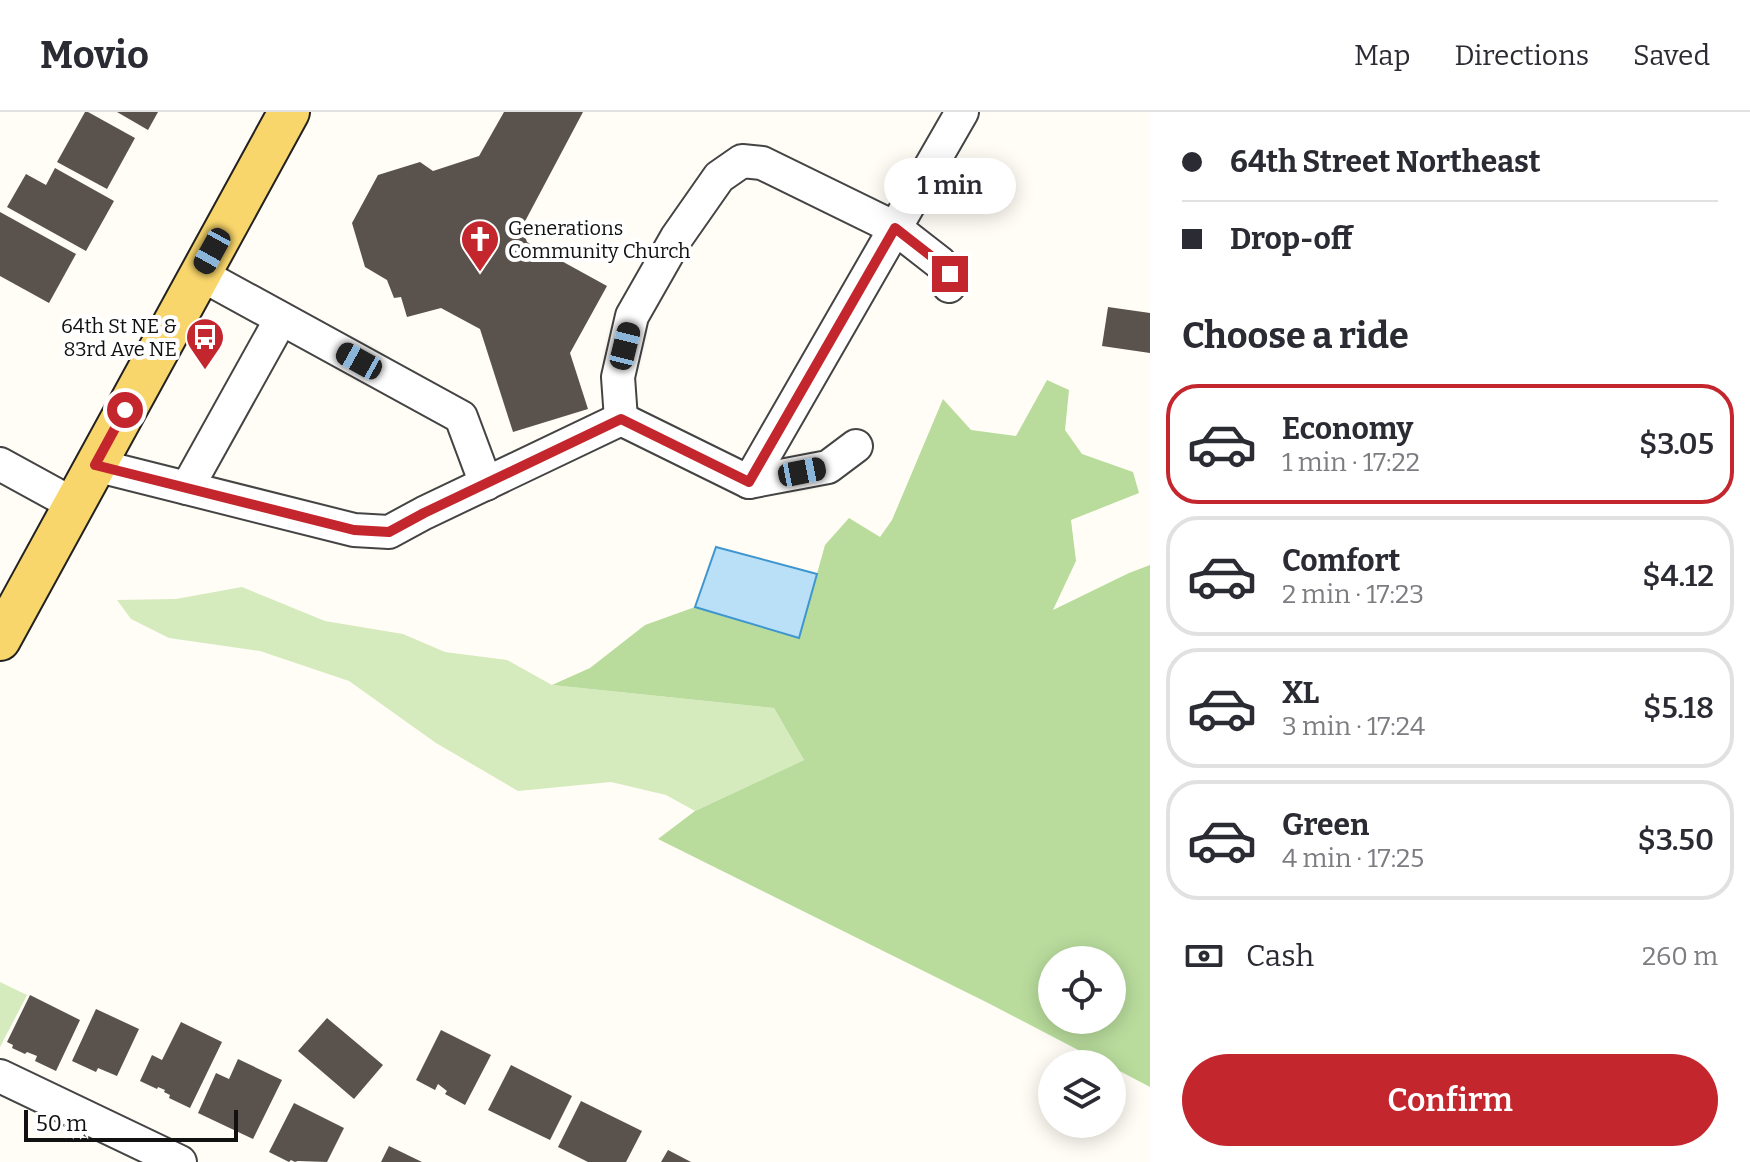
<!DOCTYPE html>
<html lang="en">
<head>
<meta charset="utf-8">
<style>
  :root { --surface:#fff; --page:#f7f7f7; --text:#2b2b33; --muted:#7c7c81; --line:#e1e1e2; --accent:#c4262e }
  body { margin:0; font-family:Bitter,serif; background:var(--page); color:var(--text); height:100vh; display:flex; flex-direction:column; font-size:30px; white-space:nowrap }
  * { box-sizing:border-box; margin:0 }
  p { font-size:26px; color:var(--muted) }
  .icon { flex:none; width:44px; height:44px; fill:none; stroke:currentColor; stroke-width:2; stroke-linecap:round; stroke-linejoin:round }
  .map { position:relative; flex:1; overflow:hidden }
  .side { display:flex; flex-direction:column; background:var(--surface); width:600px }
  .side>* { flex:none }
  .hud { display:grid; align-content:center; height:176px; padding:0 32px; background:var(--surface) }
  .controls { position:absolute; left:1038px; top:834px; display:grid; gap:16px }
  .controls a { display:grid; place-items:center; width:88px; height:88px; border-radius:50%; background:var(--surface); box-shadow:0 4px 20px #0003; font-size:40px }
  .scale { position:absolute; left:24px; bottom:20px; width:214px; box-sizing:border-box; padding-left:8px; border:4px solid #111; border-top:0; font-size:22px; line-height:28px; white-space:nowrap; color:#111; -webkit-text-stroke:6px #fff; paint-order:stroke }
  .end { position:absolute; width:36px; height:36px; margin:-18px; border:10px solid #c4262e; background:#fff; box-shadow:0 0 0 4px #fff }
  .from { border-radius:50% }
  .bubble { position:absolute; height:56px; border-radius:28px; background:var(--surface); box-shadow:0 4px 20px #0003; font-size:26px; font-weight:600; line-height:56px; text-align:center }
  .car { position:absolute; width:24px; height:48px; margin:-24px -12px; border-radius:10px; box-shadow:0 0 6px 2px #0007; background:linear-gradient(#222 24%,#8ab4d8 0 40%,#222 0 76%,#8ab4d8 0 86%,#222 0) }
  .hud b { display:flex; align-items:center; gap:28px; height:76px; font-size:30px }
  .hud b+b { border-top:2px solid var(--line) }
  .hud i { width:20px; height:20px; background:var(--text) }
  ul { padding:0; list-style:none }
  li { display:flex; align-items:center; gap:24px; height:120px; margin:0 16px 12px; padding:0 16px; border:4px solid var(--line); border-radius:32px }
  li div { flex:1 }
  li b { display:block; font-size:30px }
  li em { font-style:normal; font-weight:600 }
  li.on { border-color:var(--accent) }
  li>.icon { width:72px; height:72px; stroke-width:1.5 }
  h2 { padding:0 32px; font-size:36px; line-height:96px }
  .pay { display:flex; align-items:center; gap:20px; height:88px; padding:0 32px; font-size:30px }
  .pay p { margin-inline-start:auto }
  .action { display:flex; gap:16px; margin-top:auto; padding:16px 32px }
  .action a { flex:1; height:92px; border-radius:48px; background:var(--accent); color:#fff; font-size:32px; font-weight:600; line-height:92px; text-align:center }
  header { display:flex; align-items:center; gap:48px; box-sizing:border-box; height:112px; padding:0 40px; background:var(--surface); border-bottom:2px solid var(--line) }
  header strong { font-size:38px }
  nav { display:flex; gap:44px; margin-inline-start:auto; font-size:28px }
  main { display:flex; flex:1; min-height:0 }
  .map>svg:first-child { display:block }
  .green { fill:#d5ebbd }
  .forest { fill:#b9dc9c; fill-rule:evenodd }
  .water { fill:#b9e0f7; stroke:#3f96cf; stroke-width:2 }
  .building { fill:#5a524d }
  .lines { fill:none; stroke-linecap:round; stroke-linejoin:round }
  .minor-casing { stroke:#444; stroke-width:36 }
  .major-casing { stroke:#222; stroke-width:44 }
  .minor { stroke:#fff; stroke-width:32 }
  .major { stroke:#f9d66b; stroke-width:40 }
  .route { stroke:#c4262e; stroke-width:10 }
  .labels { text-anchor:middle; stroke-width:8; stroke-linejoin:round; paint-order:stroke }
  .poi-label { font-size:20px; fill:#111; stroke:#fff; text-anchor:start }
</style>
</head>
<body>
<header>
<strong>Movio</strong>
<nav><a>Map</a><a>Directions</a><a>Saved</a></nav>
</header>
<main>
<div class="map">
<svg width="1150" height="1050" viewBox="0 0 1150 1050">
  <rect width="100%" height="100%" fill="#fffdf5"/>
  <!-- green -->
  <g class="green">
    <polygon points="242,475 325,509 403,522 445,540 507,548 552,573 774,596 804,648 695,699 666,683 611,670 518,679 436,631 349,569 260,539 169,526 131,507 117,488 176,487"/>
    <polygon points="0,870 27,883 0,935"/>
  </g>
  <!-- forest -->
  <path class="forest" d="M1047 268 1069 278 1065 318 1082 342 1133 360 1139 381 1071 408 1076 449 1053 498 1129 461 1150 453V975L1112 955V952H1105L990 892 658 727 695 699 804 648 774 596 552 573 590 556 645 513 695 495 799 526 825 433 849 406 880 425 892 408 943 287 971 318 1016 324ZM1052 848H1112V908H1052Z"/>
  <!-- water -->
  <polygon class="water" points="716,435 817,462 799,526 695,495"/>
  <!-- building -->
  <g class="building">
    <polygon points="85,0 88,0 135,26 107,77 57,50"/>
    <polygon points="117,0 158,0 148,18"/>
    <polygon points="504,0 583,0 522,115 527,130 607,174 570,241 588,297 513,320 480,217 441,196 407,205 401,185 394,186 387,168 365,155 352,111 378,63 420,50 433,59 479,44"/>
    <polygon points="55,56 114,89 86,139 7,95 26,62 46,73"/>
    <polygon points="0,100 76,142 49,191 0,164"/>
    <polygon points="1108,195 1150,201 1150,241 1102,234"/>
    <polygon points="30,883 80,908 56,959 35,949 37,944 27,940 25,942 12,936 13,933 7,930"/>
    <polygon points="96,897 139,917 117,964 98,956 96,960 72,949"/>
    <polygon points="327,906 383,953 354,987 298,939"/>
    <polygon points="181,910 222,930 190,996 169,986 170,983 164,980 165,978 158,975 157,977 140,969 152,943 162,948"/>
    <polygon points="441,918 491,943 465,993 445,982 447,979 438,972 435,978 416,968"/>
    <polygon points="238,947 282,968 253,1027 198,1001 216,961 229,967"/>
    <polygon points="511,953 572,984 550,1028 488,998"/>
    <polygon points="581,989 642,1019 626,1050 588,1050 558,1035"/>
    <polygon points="294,991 344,1016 327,1050 298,1049 295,1050 291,1048 289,1050 269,1040"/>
    <polygon points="389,1034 422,1050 381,1050"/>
    <polygon points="668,1038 691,1050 661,1050"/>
  </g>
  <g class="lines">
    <!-- minor casing -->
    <g class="minor-casing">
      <g id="minor">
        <polyline points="200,162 461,305 486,372"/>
        <polyline points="621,307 618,265 632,204 677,125 719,65 742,49 762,51 895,116 940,151 950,162 949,174"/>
        <polyline points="0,352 73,392"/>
        <polyline points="95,353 354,418 389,420 424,401 621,307 749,370 962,0"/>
        <polyline points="749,370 828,355 856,334"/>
        <polyline points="187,376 281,207"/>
        <polyline points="0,964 180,1050"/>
      </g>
    </g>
    <!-- major casing -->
    <g class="major-casing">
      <polyline id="major" points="0,528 289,0"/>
    </g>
    <!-- minor -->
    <use href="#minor" class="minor"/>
    <!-- major -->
    <use href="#major" class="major"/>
  </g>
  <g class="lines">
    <!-- route -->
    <polyline class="route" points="125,298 95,353 354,418 389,420 424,401 621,307 749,370 895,116 940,151 950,162"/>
  </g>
  <!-- icons -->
  <defs>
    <g id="church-pin" transform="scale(2)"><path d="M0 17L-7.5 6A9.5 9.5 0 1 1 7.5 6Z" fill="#c4262e" stroke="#fff"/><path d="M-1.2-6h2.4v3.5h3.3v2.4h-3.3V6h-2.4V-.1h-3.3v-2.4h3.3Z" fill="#fff"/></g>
    <g id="bus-pin" transform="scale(2)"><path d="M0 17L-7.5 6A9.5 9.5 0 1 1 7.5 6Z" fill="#c4262e" stroke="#fff"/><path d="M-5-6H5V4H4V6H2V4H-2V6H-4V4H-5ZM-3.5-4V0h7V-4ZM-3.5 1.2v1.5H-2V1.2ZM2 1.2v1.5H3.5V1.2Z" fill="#fff"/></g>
  </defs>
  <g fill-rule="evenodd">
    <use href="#church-pin" x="480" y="127"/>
    <use href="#bus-pin" x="205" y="225"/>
  </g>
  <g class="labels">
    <!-- poi labels -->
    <g class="poi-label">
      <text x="508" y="123">Generations<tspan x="508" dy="23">Community Church</tspan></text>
      <text x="177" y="221" text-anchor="end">64th St NE &amp;<tspan x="177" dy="23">83rd Ave NE</tspan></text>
    </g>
  </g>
</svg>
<div class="controls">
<a><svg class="icon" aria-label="locate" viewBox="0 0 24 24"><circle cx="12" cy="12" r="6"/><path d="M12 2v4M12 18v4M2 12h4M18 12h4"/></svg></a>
<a><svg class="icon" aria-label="layers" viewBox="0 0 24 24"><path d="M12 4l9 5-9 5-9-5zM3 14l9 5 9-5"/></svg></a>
</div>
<div class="scale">50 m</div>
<i class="end from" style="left:125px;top:298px"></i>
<i class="end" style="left:950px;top:162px"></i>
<div class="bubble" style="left:884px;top:46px;width:132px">1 min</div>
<i class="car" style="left:212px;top:139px;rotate:209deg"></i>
<i class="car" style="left:625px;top:234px;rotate:14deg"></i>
<i class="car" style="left:359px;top:249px;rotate:299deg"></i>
<i class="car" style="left:802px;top:360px;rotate:79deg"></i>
</div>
<section class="side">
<div class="hud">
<b><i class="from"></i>64th Street Northeast</b>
<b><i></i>Drop-off</b>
</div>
<h2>Choose a ride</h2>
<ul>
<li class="on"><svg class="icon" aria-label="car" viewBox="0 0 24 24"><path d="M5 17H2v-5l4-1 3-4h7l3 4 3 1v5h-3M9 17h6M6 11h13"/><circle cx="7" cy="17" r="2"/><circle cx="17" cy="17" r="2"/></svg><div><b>Economy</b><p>1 min · 17:22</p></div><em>$3.05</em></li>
<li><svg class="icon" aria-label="car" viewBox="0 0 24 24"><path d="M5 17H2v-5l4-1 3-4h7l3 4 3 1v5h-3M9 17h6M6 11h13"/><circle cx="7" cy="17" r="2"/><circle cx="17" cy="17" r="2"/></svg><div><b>Comfort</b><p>2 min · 17:23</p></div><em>$4.12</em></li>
<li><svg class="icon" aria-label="car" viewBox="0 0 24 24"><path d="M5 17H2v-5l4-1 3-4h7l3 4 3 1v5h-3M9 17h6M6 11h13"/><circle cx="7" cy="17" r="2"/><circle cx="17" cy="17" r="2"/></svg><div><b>XL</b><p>3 min · 17:24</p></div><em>$5.18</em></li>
<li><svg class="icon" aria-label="car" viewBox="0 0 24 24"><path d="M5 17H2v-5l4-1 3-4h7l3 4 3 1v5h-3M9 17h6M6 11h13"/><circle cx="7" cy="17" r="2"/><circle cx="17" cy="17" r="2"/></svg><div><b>Green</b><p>4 min · 17:25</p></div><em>$3.50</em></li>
</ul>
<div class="pay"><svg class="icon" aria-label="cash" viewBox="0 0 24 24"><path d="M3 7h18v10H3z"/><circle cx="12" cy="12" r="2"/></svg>Cash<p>260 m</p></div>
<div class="action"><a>Confirm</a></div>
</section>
</main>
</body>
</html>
